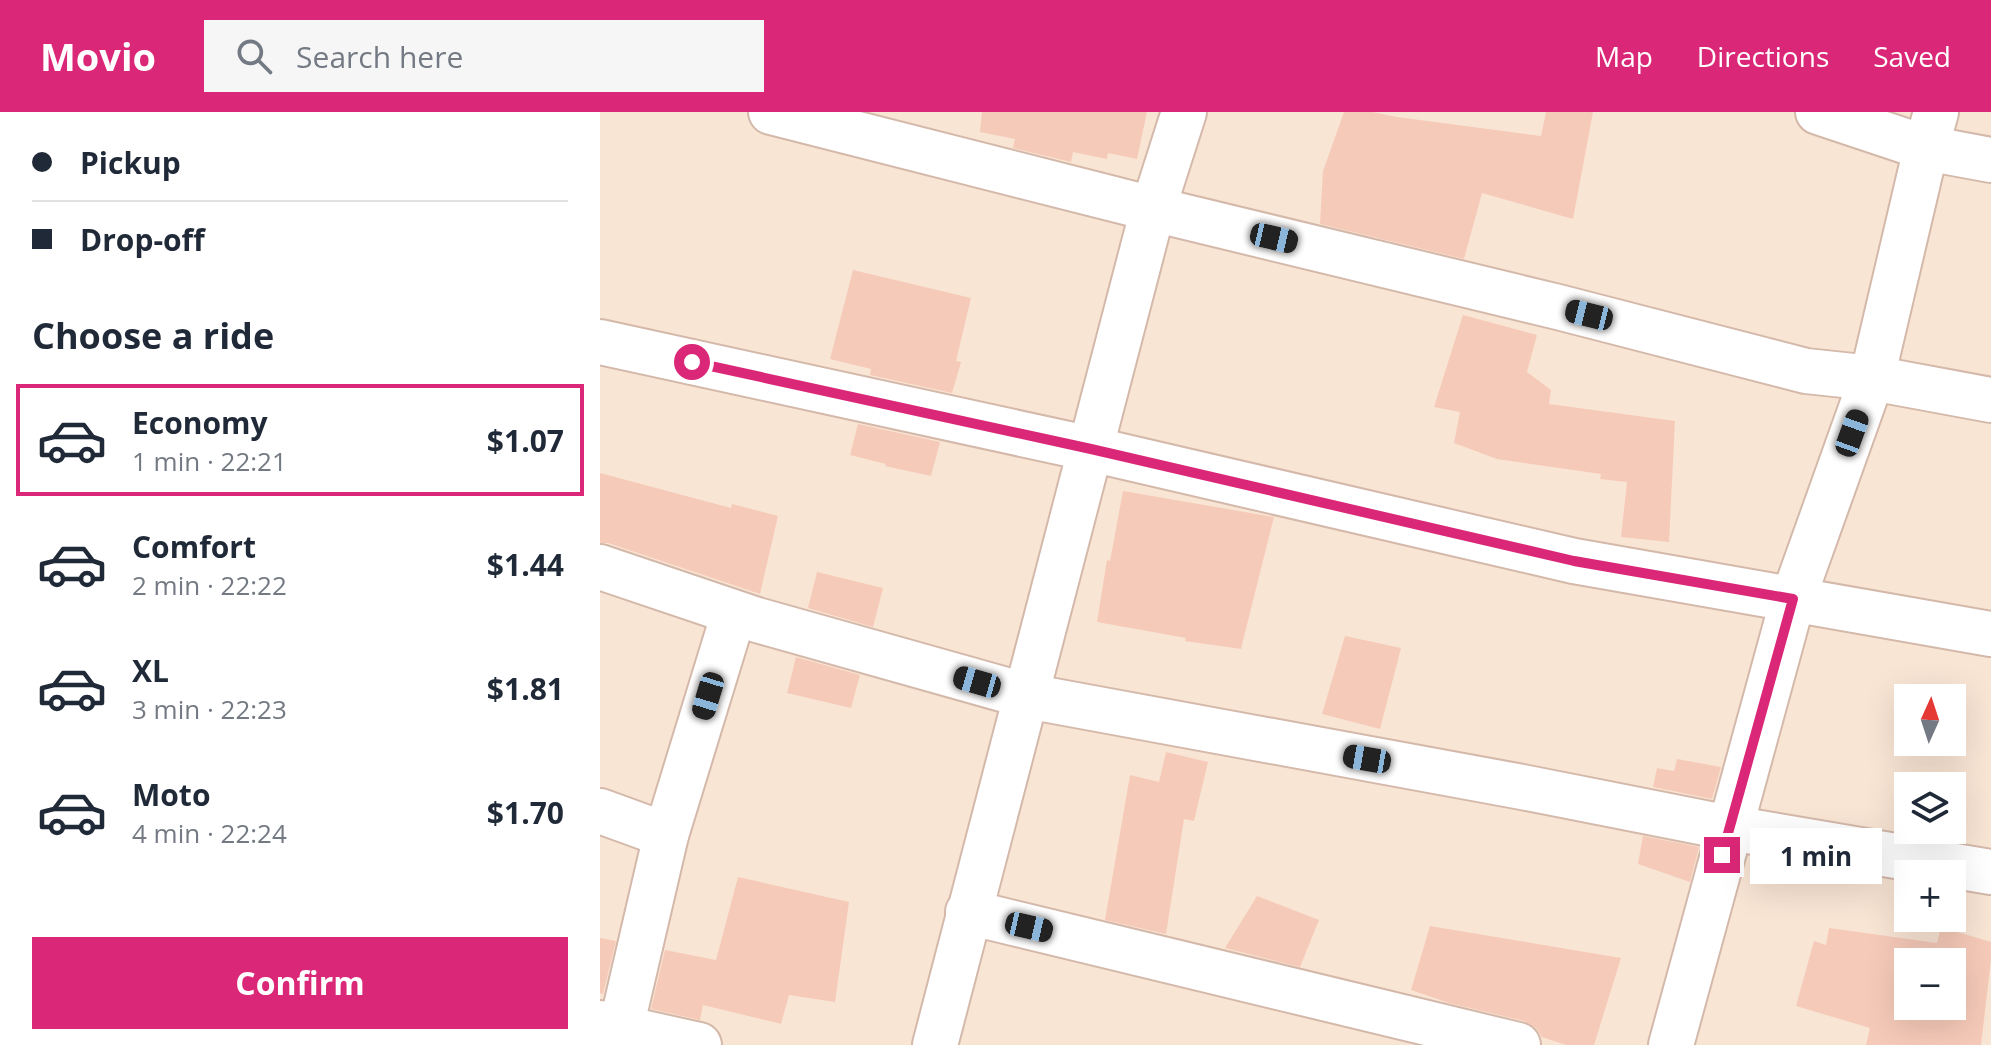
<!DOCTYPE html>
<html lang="en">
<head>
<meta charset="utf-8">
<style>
  :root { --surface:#fff; --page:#f6f6f7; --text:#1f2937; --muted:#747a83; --line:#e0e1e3; --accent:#db2777 }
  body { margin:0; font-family:"Open Sans",sans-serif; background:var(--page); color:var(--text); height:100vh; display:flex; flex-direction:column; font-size:30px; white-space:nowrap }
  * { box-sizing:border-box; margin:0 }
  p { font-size:26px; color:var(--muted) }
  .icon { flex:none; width:44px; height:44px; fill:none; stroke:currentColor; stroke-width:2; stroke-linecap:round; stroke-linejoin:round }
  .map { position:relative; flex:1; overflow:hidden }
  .panel { display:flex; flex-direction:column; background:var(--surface); width:600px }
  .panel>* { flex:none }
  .top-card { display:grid; align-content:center; height:176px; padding:0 32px; background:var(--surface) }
  .needle { width:52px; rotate:3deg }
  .fabs { position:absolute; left:1294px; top:572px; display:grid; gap:16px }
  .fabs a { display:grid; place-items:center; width:72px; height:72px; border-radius:0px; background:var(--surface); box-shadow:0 8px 32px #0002; font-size:40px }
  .end { position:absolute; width:36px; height:36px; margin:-18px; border:10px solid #db2777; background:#fff; box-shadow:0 0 0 4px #fff }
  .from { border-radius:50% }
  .bubble { position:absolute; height:56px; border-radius:0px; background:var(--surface); box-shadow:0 8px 32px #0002; font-size:26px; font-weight:700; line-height:56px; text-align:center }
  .car { position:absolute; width:24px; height:48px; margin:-24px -12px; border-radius:10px; box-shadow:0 0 6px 2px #0007; background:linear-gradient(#222 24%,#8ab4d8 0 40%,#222 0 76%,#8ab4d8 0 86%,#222 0) }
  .top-card b { display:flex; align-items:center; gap:28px; height:76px; font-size:30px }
  .top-card b+b { border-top:2px solid var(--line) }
  .top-card i { width:20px; height:20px; background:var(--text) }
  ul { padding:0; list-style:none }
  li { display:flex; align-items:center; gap:24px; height:112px; margin:0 16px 12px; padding:0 16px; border:4px solid transparent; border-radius:0px }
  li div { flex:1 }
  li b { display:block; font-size:30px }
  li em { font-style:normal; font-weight:700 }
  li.on { border-color:var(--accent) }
  li>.icon { width:72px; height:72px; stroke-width:1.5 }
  h2 { padding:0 32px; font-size:36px; line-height:96px }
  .primary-button { display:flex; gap:16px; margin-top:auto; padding:16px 32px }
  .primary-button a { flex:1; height:92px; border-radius:0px; background:var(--accent); color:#fff; font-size:32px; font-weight:700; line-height:92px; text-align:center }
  header { display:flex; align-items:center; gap:48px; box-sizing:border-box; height:112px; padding:0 40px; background:var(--accent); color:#fff }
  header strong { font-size:38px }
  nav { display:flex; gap:44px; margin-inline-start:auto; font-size:28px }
  .search { width:560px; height:72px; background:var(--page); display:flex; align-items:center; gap:20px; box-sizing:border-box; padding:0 28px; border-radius:0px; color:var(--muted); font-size:30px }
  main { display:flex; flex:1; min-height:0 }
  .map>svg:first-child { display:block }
  .residential { fill:#f9e5d4; fill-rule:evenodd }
  .building { fill:#f6cab9; fill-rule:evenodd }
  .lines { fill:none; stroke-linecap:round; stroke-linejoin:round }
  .minor-casing { stroke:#d4b9ab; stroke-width:48 }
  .minor { stroke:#fff; stroke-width:44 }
  .route { stroke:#db2777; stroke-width:10 }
</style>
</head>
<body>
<header>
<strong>Movio</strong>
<div class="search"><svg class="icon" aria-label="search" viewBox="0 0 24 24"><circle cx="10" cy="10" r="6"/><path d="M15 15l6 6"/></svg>Search here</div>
<nav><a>Map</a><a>Directions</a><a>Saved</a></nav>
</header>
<main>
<section class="panel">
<div class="top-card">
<b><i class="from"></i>Pickup</b>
<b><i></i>Drop-off</b>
</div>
<h2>Choose a ride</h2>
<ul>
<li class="on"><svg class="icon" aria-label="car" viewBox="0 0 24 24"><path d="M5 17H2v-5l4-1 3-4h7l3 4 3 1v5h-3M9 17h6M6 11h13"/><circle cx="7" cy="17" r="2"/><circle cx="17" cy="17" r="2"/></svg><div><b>Economy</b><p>1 min · 22:21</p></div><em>$1.07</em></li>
<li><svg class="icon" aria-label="car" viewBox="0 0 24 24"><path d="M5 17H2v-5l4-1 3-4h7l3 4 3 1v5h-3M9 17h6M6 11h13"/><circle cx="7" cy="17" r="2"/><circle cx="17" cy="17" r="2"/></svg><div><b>Comfort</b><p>2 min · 22:22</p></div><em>$1.44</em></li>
<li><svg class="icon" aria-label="car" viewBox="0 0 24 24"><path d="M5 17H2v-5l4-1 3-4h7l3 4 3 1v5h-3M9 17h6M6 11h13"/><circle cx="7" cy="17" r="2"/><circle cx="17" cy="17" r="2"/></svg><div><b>XL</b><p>3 min · 22:23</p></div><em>$1.81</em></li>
<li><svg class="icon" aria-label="car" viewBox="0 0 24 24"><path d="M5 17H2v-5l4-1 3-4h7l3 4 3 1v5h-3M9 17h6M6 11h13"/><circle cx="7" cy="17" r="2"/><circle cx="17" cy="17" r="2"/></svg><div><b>Moto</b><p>4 min · 22:24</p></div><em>$1.70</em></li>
</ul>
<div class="primary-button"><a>Confirm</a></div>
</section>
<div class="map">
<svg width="1391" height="933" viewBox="0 0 1391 933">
  <rect width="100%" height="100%" fill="#fef1e4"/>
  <!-- residential -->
  <path class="residential" d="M0 0H1391V933H0ZM1308 586H1352V630H1308ZM1308 674H1352V718H1308ZM1308 762H1352V806H1308ZM1308 850H1352V894H1308Z"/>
  <!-- building -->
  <g class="building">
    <polygon points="382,0 547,0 537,47 508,41 507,47 473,40 471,50 413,36 415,27 380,20"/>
    <polygon points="744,0 773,0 797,5 941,24 946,0 993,0 973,107 882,81 864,147 720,112 723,59"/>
    <polygon points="253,158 371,186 356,249 361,250 352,281 270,263 271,257 230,247"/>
    <polygon points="863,203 937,223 927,260 951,278 949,292 1075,309 1069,430 1021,425 1027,370 1000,367 1001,362 897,347 854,331 860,300 834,295"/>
    <polygon points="258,312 340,330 331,364 285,354 286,352 250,343"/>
    <polygon points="0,361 131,396 132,392 178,404 160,482 8,431 0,431"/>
    <polygon points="523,379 674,405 641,537 585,529 586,526 497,510 507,448 510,449"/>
    <polygon points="217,460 283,476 273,515 208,496"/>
    <polygon points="745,524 801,536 780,617 722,602"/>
    <polygon points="196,545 260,563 251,596 187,581"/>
    <polygon points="566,640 608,650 594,709 584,707 566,822 505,808 530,663 559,670"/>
    <polygon points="1077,647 1121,655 1112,687 1053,675 1057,656 1074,659"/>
    <polygon points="1043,724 1099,735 1090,770 1038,752"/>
    <polygon points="138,765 249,790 235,890 189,883 181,912 103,893 100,908 51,897 65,838 116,848"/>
    <polygon points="657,784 719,808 700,855 625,836"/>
    <polygon points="830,814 1021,846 994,933 966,933 942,925 936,916 924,909 849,891 811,878"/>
    <path d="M1341 815 1391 830V848L1381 933H1266L1270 916 1196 894 1214 829 1226 833 1229 816 1337 831ZM1308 850H1352V894H1308Z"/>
    <polygon points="0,826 16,829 3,882 0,881"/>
  </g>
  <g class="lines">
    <!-- minor casing -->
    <g class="minor-casing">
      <g id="minor">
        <polyline points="171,0 553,97 958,195 1206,259 1272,266 1391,288"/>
        <polyline points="1218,0 1326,36 1391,48"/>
        <polyline points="0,230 491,337 974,449 1391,522"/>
        <polyline points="0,455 157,508 427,584 922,675 1130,716 1391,760"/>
        <polyline points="0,699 66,723"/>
        <polyline points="368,800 918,933"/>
        <polyline points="0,911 99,933"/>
        <polyline points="21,916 66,723 134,501"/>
        <polyline points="335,933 553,97 584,0"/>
        <polyline points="1071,933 1193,487 1272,266 1326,36 1336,0"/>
      </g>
    </g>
    <!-- minor -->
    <use href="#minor" class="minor"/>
  </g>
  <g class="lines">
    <!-- route -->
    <polyline class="route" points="92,250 491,337 974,449 1193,487 1122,743"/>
  </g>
</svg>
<div class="fabs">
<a><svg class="needle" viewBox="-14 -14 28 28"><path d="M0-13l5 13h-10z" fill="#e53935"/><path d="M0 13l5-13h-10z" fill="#747a83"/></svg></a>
<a><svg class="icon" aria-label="layers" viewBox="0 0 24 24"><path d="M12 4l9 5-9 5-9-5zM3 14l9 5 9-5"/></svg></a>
<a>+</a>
<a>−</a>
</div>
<i class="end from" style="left:92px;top:250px"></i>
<i class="end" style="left:1122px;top:743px"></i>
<div class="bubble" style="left:1150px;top:716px;width:132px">1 min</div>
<i class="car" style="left:674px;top:126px;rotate:103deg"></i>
<i class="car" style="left:989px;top:203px;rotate:284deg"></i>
<i class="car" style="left:1252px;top:321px;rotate:20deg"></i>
<i class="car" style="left:377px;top:570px;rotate:286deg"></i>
<i class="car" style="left:108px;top:584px;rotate:197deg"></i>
<i class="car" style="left:767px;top:647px;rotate:280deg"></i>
<i class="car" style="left:429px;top:815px;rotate:103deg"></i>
</div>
</main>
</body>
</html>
